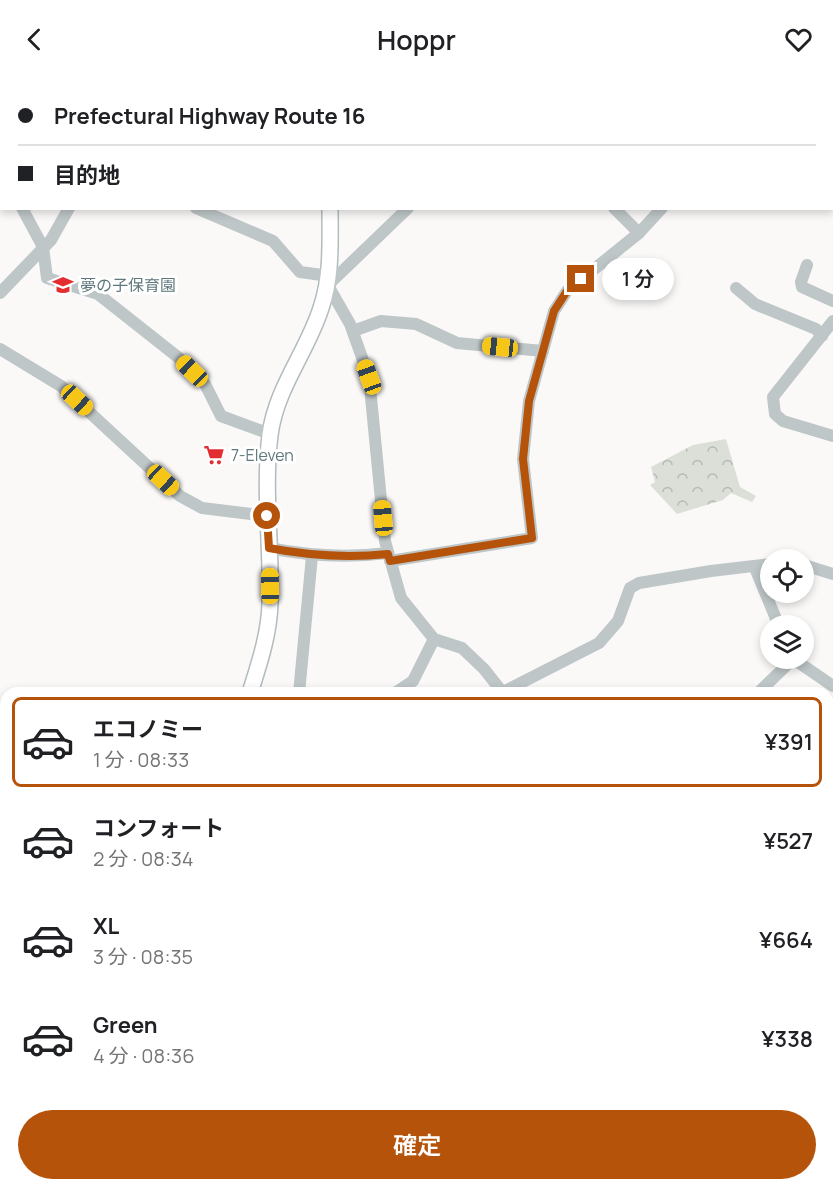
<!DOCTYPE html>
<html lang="ja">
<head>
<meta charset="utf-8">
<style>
  :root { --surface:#fff; --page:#f2f2f2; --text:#202124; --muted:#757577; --line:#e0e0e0; --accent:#b45309 }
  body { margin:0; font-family:Manrope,"Noto Sans JP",sans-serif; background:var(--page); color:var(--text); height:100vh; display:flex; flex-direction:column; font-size:22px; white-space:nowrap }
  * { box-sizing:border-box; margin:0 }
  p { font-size:20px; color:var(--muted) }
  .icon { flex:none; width:33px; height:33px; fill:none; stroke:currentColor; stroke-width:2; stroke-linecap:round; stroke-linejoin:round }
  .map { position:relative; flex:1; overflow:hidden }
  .side { position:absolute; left:0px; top:609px; width:834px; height:504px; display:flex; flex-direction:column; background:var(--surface); border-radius:18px 18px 0 0; box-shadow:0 3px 9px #0003 }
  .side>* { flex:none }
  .hud { position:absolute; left:0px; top:0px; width:834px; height:132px; box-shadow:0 3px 9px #0003; display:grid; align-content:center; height:132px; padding:0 18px; background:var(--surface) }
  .fabs { position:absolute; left:760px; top:471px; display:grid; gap:12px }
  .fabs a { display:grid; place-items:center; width:54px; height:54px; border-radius:50%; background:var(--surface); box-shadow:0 3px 9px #0003; font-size:30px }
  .end { position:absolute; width:27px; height:27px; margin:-14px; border:8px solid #b45309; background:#fff; box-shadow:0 0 0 3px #fff }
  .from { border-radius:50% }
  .bubble { position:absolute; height:42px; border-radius:21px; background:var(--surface); box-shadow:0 3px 9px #0003; font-size:20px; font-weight:600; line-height:42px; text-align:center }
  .car { position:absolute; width:18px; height:36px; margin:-18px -9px; border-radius:8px; box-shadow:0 0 4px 2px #0007; background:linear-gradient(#f5c518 24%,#345 0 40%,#f5c518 0 76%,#345 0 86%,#f5c518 0) }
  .hud b { display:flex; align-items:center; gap:21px; height:57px; font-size:22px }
  .hud b+b { border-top:2px solid var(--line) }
  .hud i { width:15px; height:15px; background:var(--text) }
  ul { padding:10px 0 0; list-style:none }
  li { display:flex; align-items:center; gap:18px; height:90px; margin:0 12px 9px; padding:0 6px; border:3px solid transparent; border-radius:9px }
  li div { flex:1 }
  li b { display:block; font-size:22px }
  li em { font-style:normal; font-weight:600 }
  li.current { border-color:var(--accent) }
  li>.icon { width:54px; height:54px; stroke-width:1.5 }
  .button { display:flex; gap:12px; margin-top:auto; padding:12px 18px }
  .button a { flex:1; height:69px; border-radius:36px; background:var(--accent); color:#fff; font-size:24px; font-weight:600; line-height:69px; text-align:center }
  header { display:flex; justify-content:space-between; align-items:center; height:78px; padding:0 18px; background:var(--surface); font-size:27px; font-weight:600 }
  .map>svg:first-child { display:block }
  .park { fill:url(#park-crowns) }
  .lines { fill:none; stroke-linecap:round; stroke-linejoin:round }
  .major-casing { stroke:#b2bbbd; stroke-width:18 }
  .minor { stroke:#bec6c8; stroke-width:12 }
  .major { stroke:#fff; stroke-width:15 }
  .route { stroke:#b45309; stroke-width:8 }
  .labels { text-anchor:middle; stroke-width:6; stroke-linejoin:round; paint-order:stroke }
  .poi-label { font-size:16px; fill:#60787d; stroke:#fff; text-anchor:start }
</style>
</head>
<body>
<header><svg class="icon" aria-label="back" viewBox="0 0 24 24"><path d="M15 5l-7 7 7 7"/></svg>Hoppr<svg class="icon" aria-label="heart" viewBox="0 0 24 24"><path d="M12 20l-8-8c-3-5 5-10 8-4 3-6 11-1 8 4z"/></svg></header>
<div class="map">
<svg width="833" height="1113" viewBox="0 0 833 1113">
  <defs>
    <pattern id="park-crowns" width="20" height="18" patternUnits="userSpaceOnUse" patternTransform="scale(1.5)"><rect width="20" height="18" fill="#dcdfd7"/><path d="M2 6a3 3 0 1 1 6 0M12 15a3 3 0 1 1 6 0" fill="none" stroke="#b6bab4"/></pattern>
  </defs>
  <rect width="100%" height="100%" fill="#faf9f8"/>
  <!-- park -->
  <polygon class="park" points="726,361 740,409 756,418 752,424 731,415 723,422 677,436 650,407 655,404 651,389 693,367"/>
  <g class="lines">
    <!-- major casing -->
    <g class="major-casing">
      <g id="major">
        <polyline points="328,0 328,2"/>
        <path d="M250 615C259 586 269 557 270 526 272 470 263 413 270 357 276 310 307 274 321 230 332 198 330 164 330 130"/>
        <polyline points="0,853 6,856"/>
        <polyline points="828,948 833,953"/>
        <polyline points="665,1107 666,1113"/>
      </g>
    </g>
    <!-- minor -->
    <g class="minor">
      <polyline points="10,0 13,2"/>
      <polyline points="405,0 405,2"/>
      <polyline points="555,0 557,2"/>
      <polyline points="670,0 672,2"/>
      <polyline points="151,2 152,0"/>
      <polyline points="525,2 527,0"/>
      <polyline points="717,2 717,0"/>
      <polyline points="832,51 833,51"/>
      <polyline points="0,104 2,104"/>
      <polyline points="832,108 833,108"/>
      <polyline points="22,130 43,169 47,200 98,216 179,280 205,306 221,338 270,356"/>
      <polyline points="196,130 273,163 300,194 322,197 350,246 369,299 385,463 401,520 434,561 462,570 484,591 503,615"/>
      <polyline points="614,130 639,155"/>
      <polyline points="807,187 801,204 802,209 833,223"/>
      <polyline points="329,206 408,130"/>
      <polyline points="736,210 755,226 816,251 822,258"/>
      <polyline points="0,215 51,162 69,130"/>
      <polyline points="833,243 773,319 775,336 783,343 833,358"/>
      <polyline points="353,253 381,243 416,246 457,265 543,273"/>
      <polyline points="0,271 61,308 180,418 202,430 267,438"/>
      <path d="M269 470C309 478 347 480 388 475"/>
      <polyline points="390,483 532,460 523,381 529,323 554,233 567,213 639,155 662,130"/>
      <polyline points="804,487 833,496"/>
      <polyline points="755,490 779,548"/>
      <polyline points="792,580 833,608"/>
      <polyline points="503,614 599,565 618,543 630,510 639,505 711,493 771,486"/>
      <polyline points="299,615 312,478"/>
      <polyline points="395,615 413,603 434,561"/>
      <polyline points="758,615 792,582"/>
      <polyline points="0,694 6,696"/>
      <polyline points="0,873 4,855"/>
      <polyline points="0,991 6,988"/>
      <polyline points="218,1107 219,1113"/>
      <polyline points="763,1107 772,1113"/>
      <polyline points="393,1113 397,1107"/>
    </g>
    <!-- major -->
    <use href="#major" class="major"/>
  </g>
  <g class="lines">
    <!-- route -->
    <path class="route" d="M267 438 269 470C310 478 347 480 388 476L390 483 532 460 523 381 529 323 554 233 567 213 581 201"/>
  </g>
  <!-- icons -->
  <defs>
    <g id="school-bare" transform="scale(1.62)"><path d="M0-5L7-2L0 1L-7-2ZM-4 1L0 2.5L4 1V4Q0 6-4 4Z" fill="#e42d31" stroke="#fff" stroke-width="2.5" paint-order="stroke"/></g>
    <g id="supermarket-bare" transform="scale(1.62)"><path d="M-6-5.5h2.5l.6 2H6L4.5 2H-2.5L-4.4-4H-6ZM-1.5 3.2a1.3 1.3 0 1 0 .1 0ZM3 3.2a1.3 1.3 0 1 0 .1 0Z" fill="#e42d31" stroke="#fff" stroke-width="2.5" paint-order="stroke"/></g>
  </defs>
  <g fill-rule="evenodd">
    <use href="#school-bare" x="63" y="207"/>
    <use href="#supermarket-bare" x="214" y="377"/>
  </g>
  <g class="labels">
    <!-- poi labels -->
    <g class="poi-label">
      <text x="80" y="213">夢の子保育園</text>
      <text x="231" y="383">7-Eleven</text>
    </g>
  </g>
</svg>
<div class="fabs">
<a><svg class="icon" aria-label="locate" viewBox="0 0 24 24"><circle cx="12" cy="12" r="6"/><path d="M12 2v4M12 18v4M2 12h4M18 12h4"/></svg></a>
<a><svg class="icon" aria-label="layers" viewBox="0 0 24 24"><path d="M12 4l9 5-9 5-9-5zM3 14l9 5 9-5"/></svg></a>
</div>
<i class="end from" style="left:267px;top:438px"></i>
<i class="end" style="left:581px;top:201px"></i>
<div class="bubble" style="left:602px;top:180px;width:72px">1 分</div>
<i class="car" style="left:500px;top:269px;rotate:276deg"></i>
<i class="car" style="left:192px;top:293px;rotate:314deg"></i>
<i class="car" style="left:369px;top:299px;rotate:340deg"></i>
<i class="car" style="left:77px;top:322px;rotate:133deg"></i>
<i class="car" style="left:163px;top:402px;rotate:133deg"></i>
<i class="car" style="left:383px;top:440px;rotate:355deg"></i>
<i class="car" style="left:270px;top:508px;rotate:359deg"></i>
<div class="hud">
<b><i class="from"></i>Prefectural Highway Route 16</b>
<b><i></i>目的地</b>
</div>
<section class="side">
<ul>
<li class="current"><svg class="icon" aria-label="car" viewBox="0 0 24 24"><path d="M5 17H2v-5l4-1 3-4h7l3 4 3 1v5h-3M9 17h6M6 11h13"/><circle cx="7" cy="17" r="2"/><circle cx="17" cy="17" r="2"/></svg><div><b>エコノミー</b><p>1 分 · 08:33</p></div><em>¥391</em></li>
<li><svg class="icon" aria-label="car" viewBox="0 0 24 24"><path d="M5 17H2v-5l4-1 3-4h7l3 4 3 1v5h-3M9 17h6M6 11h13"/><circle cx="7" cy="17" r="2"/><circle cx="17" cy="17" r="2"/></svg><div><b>コンフォート</b><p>2 分 · 08:34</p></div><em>¥527</em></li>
<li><svg class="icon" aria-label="car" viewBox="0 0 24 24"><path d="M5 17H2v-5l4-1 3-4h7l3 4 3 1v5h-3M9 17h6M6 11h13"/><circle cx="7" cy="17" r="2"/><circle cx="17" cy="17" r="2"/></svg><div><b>XL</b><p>3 分 · 08:35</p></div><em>¥664</em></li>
<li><svg class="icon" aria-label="car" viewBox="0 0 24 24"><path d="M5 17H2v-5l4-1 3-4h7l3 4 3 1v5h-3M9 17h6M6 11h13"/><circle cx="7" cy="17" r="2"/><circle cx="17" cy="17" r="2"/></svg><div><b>Green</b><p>4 分 · 08:36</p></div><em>¥338</em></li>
</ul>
<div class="button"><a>確定</a></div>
</section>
</div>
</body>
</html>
